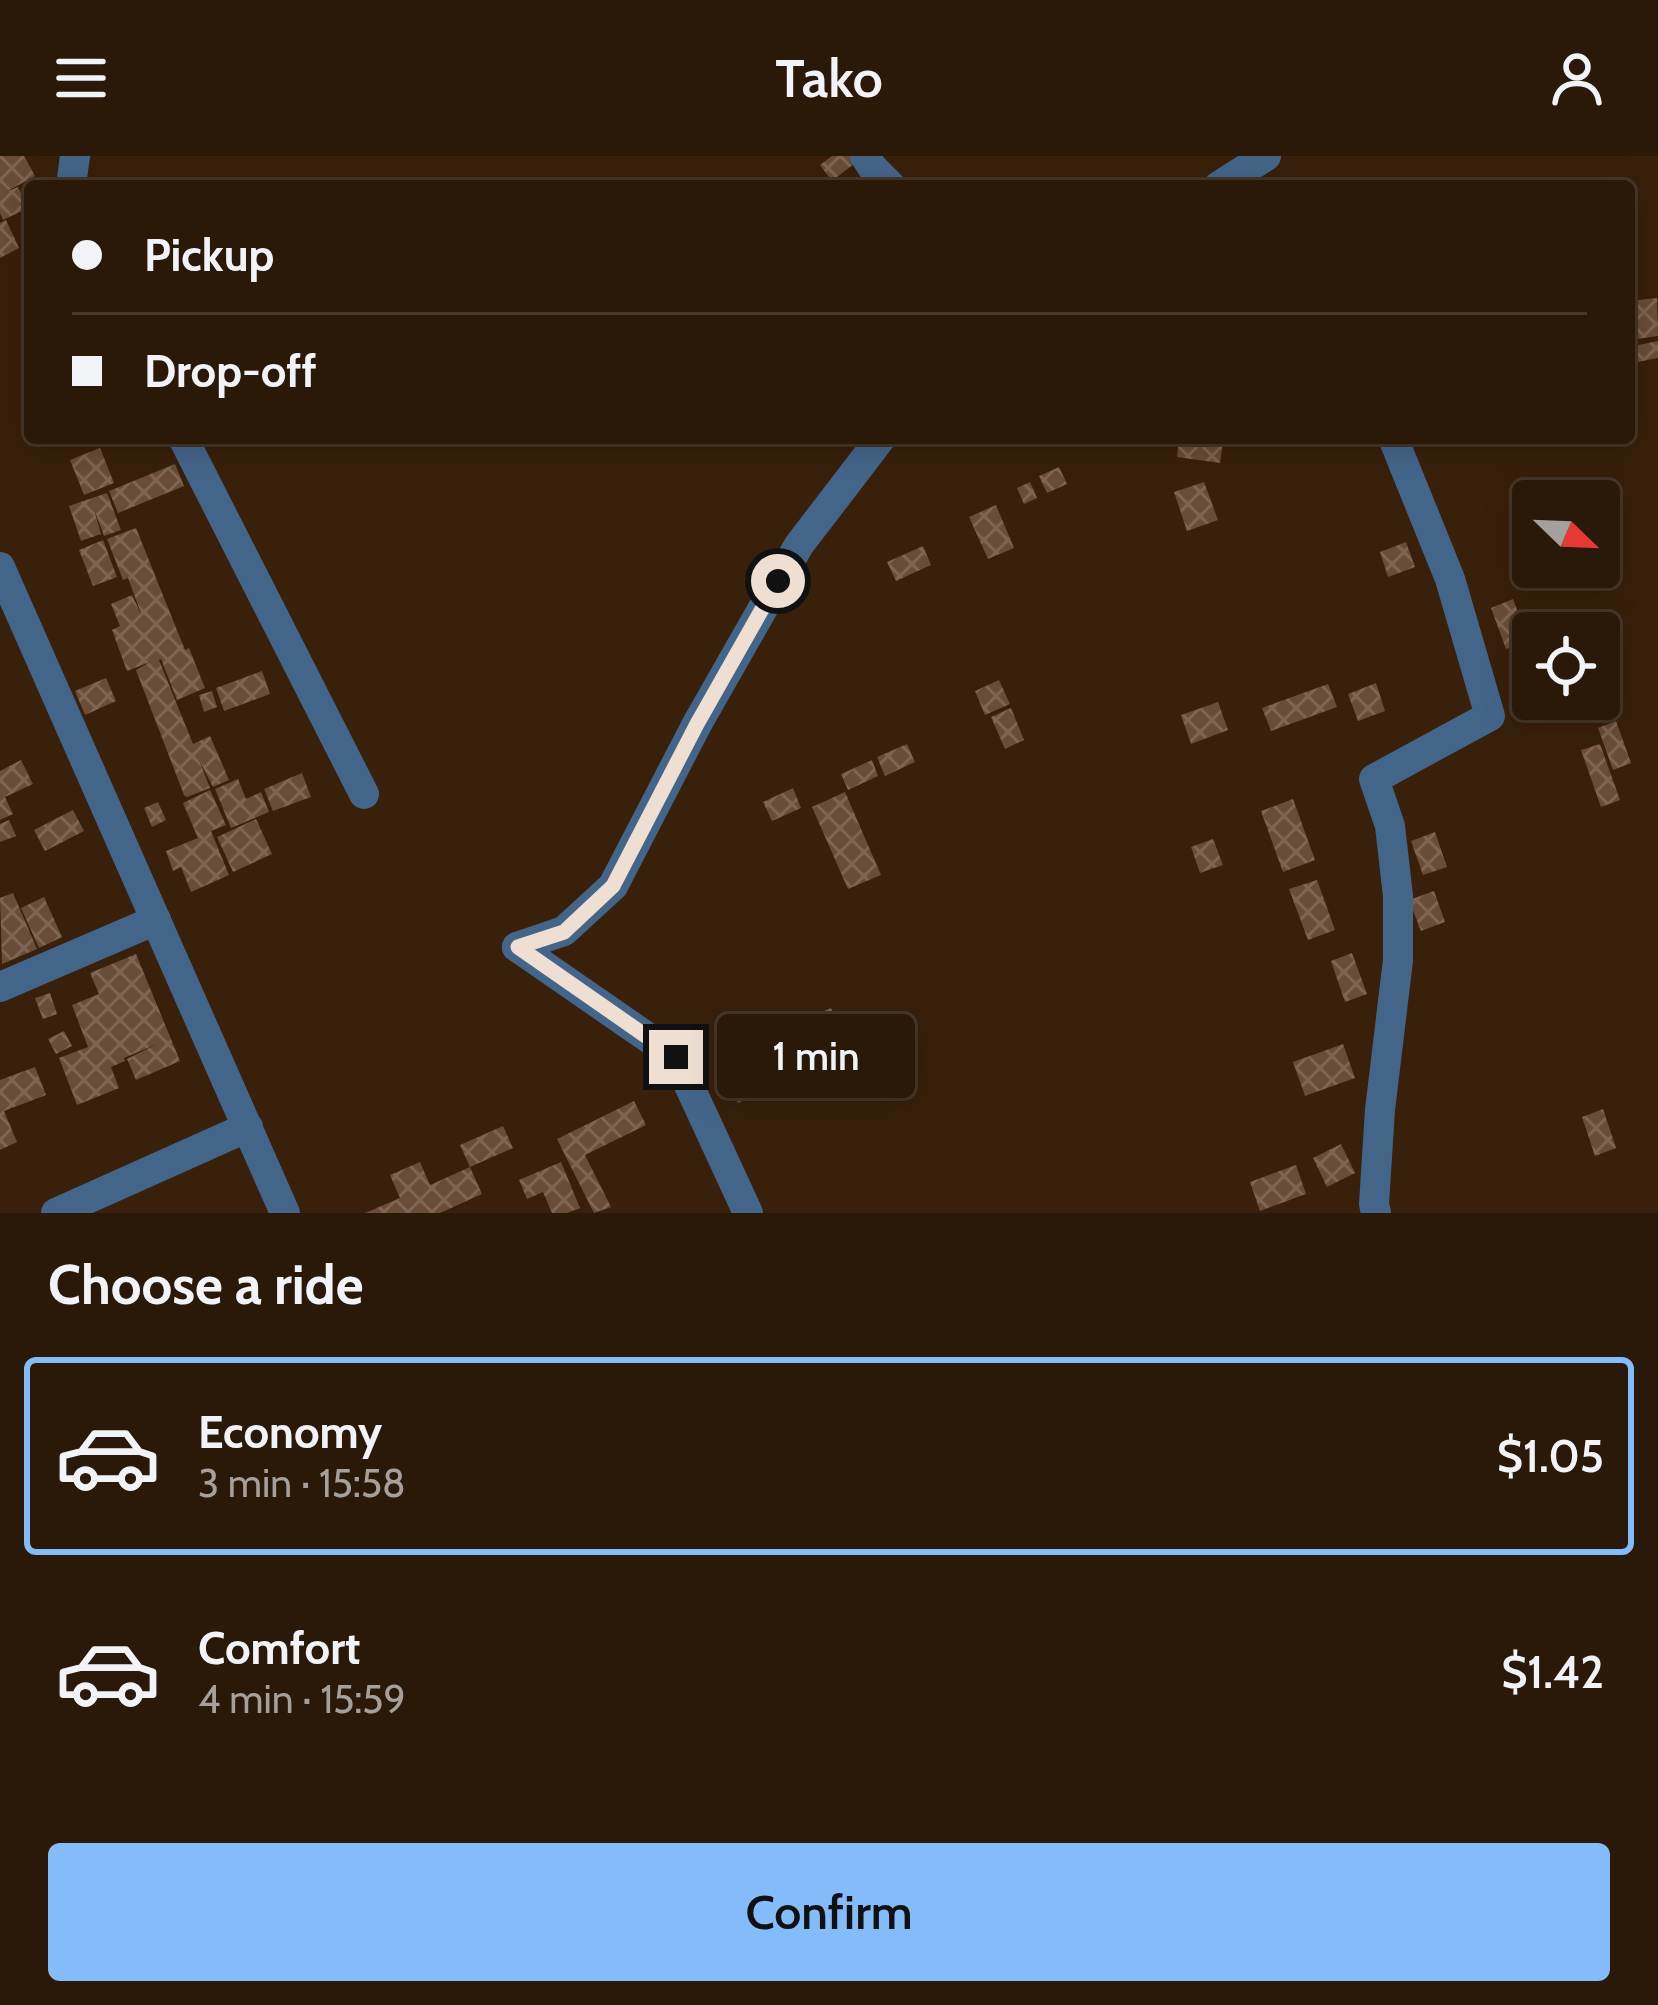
<!DOCTYPE html>
<html lang="en">
<head>
<meta charset="utf-8">
<style>
  :root { --surface:#2a1808; --page:#322112; --text:#f1f3f6; --muted:#a5a09c; --line:#463729; --accent:#84bcfb }
  body { margin:0; font-family:Cabin,sans-serif; background:var(--page); color:var(--text); height:100vh; display:flex; flex-direction:column; font-size:45px; white-space:nowrap }
  * { box-sizing:border-box; margin:0 }
  p { font-size:39px; color:var(--muted) }
  .icon { flex:none; width:66px; height:66px; fill:none; stroke:currentColor; stroke-width:2; stroke-linecap:round; stroke-linejoin:round }
  .map { position:relative; height:1057px; overflow:hidden }
  .side { display:flex; flex-direction:column; background:var(--surface); flex:1 }
  .side>* { flex:none }
  .top-card { position:absolute; left:24px; top:24px; width:1611px; height:264px; border-radius:12px; box-shadow:0 6px 30px #0003,0 0 0 3px var(--line); display:grid; align-content:center; height:264px; padding:0 48px; background:var(--surface) }
  .needle { width:78px; rotate:113deg }
  .buttons { position:absolute; left:1512px; top:324px; display:grid; gap:24px }
  .buttons a { display:grid; place-items:center; width:108px; height:108px; border-radius:12px; background:var(--surface); box-shadow:0 6px 30px #0003,0 0 0 3px var(--line); font-size:60px }
  .end { position:absolute; width:54px; height:54px; margin:-27px; border:15px solid #efded2; background:#111; box-shadow:0 0 0 6px #111 }
  .from { border-radius:50% }
  .bubble { position:absolute; height:84px; border-radius:12px; background:var(--surface); box-shadow:0 6px 30px #0003,0 0 0 3px var(--line); font-size:39px; font-weight:600; line-height:84px; text-align:center }
  .top-card b { display:flex; align-items:center; gap:42px; height:114px; font-size:45px }
  .top-card b+b { border-top:3px solid var(--line) }
  .top-card i { width:30px; height:30px; background:var(--text) }
  ul { padding:0; list-style:none }
  li { display:flex; align-items:center; gap:36px; height:198px; margin:0 24px 18px; padding:0 24px; border:6px solid transparent; border-radius:12px }
  li div { flex:1 }
  li b { display:block; font-size:45px }
  li em { font-style:normal; font-weight:600 }
  li.current { border-color:var(--accent) }
  li>.icon { width:108px; height:108px; stroke-width:1.5 }
  h2 { padding:0 48px; font-size:54px; line-height:144px }
  .action { display:flex; gap:24px; margin-top:auto; padding:24px 48px }
  .action a { flex:1; height:138px; border-radius:12px; background:var(--accent); color:#111; font-size:48px; font-weight:600; line-height:138px; text-align:center }
  header { display:flex; justify-content:space-between; align-items:center; height:156px; padding:0 48px; background:var(--surface); font-size:54px; font-weight:600 }
  .map>svg:first-child { display:block }
  .building { fill:url(#building-cross-hatch) }
  .lines { fill:none; stroke-linecap:round; stroke-linejoin:round }
  .minor { stroke:#44658a; stroke-width:30 }
  .route { stroke:#efded2; stroke-width:15 }
</style>
</head>
<body>
<header><svg class="icon" aria-label="menu" viewBox="0 0 24 24"><path d="M4 6h16M4 12h16M4 18h16"/></svg>Tako<svg class="icon" aria-label="person" viewBox="0 0 24 24"><circle cx="12" cy="8" r="4"/><path d="M4 21q1-7 8-7t8 7"/></svg></header>
<div class="map">
<svg width="1658" height="1057" viewBox="0 0 1658 1057">
  <defs>
    <pattern id="building-cross-hatch" width="8" height="8" patternUnits="userSpaceOnUse" patternTransform="scale(3)"><rect width="8" height="8" fill="#694d38"/><path d="M0 0l8 8M0 8l8-8" fill="none" stroke="#7f6654"/></pattern>
  </defs>
  <rect width="100%" height="100%" fill="#38200b"/>
  <!-- building -->
  <g class="building">
    <polygon points="0,0 24,0 35,20 6,36 18,31 28,52 3,64 0,57"/>
    <polygon points="832,0 850,0 855,7 832,25 820,9"/>
    <polygon points="6,64 19,92 0,102 0,67"/>
    <polygon points="1657,142 1658,180 1629,184 1629,145"/>
    <polygon points="1658,185 1658,202 1637,206 1634,190"/>
    <polygon points="1179,282 1223,287 1220,307 1177,301"/>
    <polygon points="100,292 114,327 84,339 70,304"/>
    <polygon points="175,308 184,330 118,357 109,335"/>
    <polygon points="1059,311 1067,328 1047,337 1039,320"/>
    <polygon points="1030,326 1037,342 1024,348 1017,332"/>
    <polygon points="1204,326 1218,364 1187,375 1174,336"/>
    <polygon points="107,337 121,374 104,380 94,353 101,378 81,385 69,350"/>
    <polygon points="996,349 1014,392 988,403 969,361"/>
    <polygon points="136,372 185,494 189,492 205,532 177,544 161,503 159,504 193,588 210,580 229,624 213,631 199,604 210,632 187,641 184,639 136,514 150,506 127,515 112,474 120,470 111,448 132,439 142,460 128,422 123,424 107,383"/>
    <polygon points="103,384 117,421 93,430 79,394"/>
    <polygon points="1406,386 1415,411 1388,421 1380,396"/>
    <polygon points="923,390 931,409 896,425 887,406"/>
    <polygon points="1513,443 1529,485 1506,493 1491,452"/>
    <polygon points="262,515 270,538 224,555 216,532"/>
    <polygon points="106,522 116,545 85,559 75,535"/>
    <polygon points="999,524 1010,548 985,559 975,535"/>
    <polygon points="1376,527 1385,555 1358,565 1348,538"/>
    <polygon points="1328,528 1337,551 1271,575 1262,552"/>
    <polygon points="212,535 217,551 204,556 199,539"/>
    <polygon points="1218,546 1228,574 1191,588 1181,559"/>
    <polygon points="1011,552 1024,584 1005,593 991,561"/>
    <polygon points="1616,565 1631,607 1613,614 1598,572"/>
    <polygon points="907,588 915,606 885,620 877,601"/>
    <polygon points="1600,588 1620,644 1601,651 1581,594"/>
    <polygon points="21,604 33,628 5,641 13,658 0,664 0,615"/>
    <polygon points="872,604 878,620 848,634 841,618"/>
    <polygon points="302,617 311,641 273,655 264,633"/>
    <polygon points="238,623 246,643 261,636 269,656 231,672 215,633"/>
    <polygon points="793,632 801,652 772,665 763,646"/>
    <polygon points="210,634 226,669 211,675 229,719 191,736 181,711 173,715 166,695 198,682 183,647"/>
    <polygon points="845,636 881,719 848,733 812,651"/>
    <polygon points="1293,643 1315,704 1283,716 1261,655"/>
    <polygon points="158,646 166,664 152,671 144,652"/>
    <polygon points="73,654 84,675 45,695 34,674"/>
    <polygon points="256,663 272,698 233,716 217,681"/>
    <polygon points="9,664 16,680 0,686 0,668"/>
    <polygon points="1435,676 1447,711 1423,719 1411,685"/>
    <polygon points="1213,683 1223,709 1200,717 1191,691"/>
    <polygon points="1317,724 1335,774 1308,784 1289,733"/>
    <polygon points="1434,735 1445,766 1421,775 1409,744"/>
    <polygon points="13,737 37,793 2,808 0,742"/>
    <polygon points="44,741 62,781 39,792 21,752"/>
    <polygon points="1352,797 1367,838 1345,846 1331,805"/>
    <polygon points="136,798 180,905 136,924 127,903 157,888 124,902 125,905 111,911 119,932 77,949 59,902 88,891 72,849 99,838 90,817"/>
    <polygon points="50,837 57,858 43,863 35,842"/>
    <polygon points="831,852 840,871 809,886 800,866"/>
    <polygon points="64,875 72,890 56,898 48,883"/>
    <polygon points="1343,888 1355,922 1305,940 1293,906"/>
    <polygon points="765,904 777,928 738,947 727,923"/>
    <polygon points="35,911 46,939 4,955 17,986 0,994 0,924"/>
    <polygon points="634,945 646,969 585,999 611,1051 594,1057 557,983"/>
    <polygon points="1603,953 1616,992 1595,1000 1582,961"/>
    <polygon points="503,970 513,992 470,1011 460,989"/>
    <polygon points="1341,988 1355,1017 1327,1031 1313,1002"/>
    <polygon points="420,1006 430,1029 470,1011 482,1038 440,1057 365,1057 400,1042 390,1019"/>
    <polygon points="561,1006 580,1052 567,1057 552,1057 543,1036 527,1043 519,1024"/>
    <polygon points="1296,1009 1306,1038 1260,1055 1250,1026"/>
  </g>
  <g class="lines">
    <!-- minor -->
    <g class="minor">
      <polyline points="865,0 872,11 891,30"/>
      <polyline points="71,30 75,0"/>
      <polyline points="1219,30 1266,0"/>
      <polyline points="183,282 364,638"/>
      <polyline points="0,411 285,1057"/>
      <polyline points="517,791 564,775 613,730 697,568 799,389 881,282"/>
      <polyline points="517,791 676,901 748,1057"/>
      <polyline points="0,831 156,764"/>
      <polyline points="56,1057 248,971"/>
      <polyline points="1376,1057 1374,1048 1380,954 1398,804 1398,740 1390,670 1374,623 1490,560 1450,423 1393,282"/>
    </g>
  </g>
  <g class="lines">
    <!-- route -->
    <polyline class="route" points="676,901 518,791 564,776 613,730 697,568 778,425"/>
  </g>
</svg>
<div class="buttons">
<a><svg class="needle" viewBox="-14 -14 28 28"><path d="M0-13l5 13h-10z" fill="#e53935"/><path d="M0 13l5-13h-10z" fill="#a5a09c"/></svg></a>
<a><svg class="icon" aria-label="locate" viewBox="0 0 24 24"><circle cx="12" cy="12" r="6"/><path d="M12 2v4M12 18v4M2 12h4M18 12h4"/></svg></a>
</div>
<i class="end from" style="left:778px;top:425px"></i>
<i class="end" style="left:676px;top:901px"></i>
<div class="bubble" style="left:717px;top:858px;width:198px">1 min</div>
<div class="top-card">
<b><i class="from"></i>Pickup</b>
<b><i></i>Drop-off</b>
</div>
</div>
<section class="side">
<h2>Choose a ride</h2>
<ul>
<li class="current"><svg class="icon" aria-label="car" viewBox="0 0 24 24"><path d="M5 17H2v-5l4-1 3-4h7l3 4 3 1v5h-3M9 17h6M6 11h13"/><circle cx="7" cy="17" r="2"/><circle cx="17" cy="17" r="2"/></svg><div><b>Economy</b><p>3 min · 15:58</p></div><em>$1.05</em></li>
<li><svg class="icon" aria-label="car" viewBox="0 0 24 24"><path d="M5 17H2v-5l4-1 3-4h7l3 4 3 1v5h-3M9 17h6M6 11h13"/><circle cx="7" cy="17" r="2"/><circle cx="17" cy="17" r="2"/></svg><div><b>Comfort</b><p>4 min · 15:59</p></div><em>$1.42</em></li>
</ul>
<div class="action"><a>Confirm</a></div>
</section>
</body>
</html>
